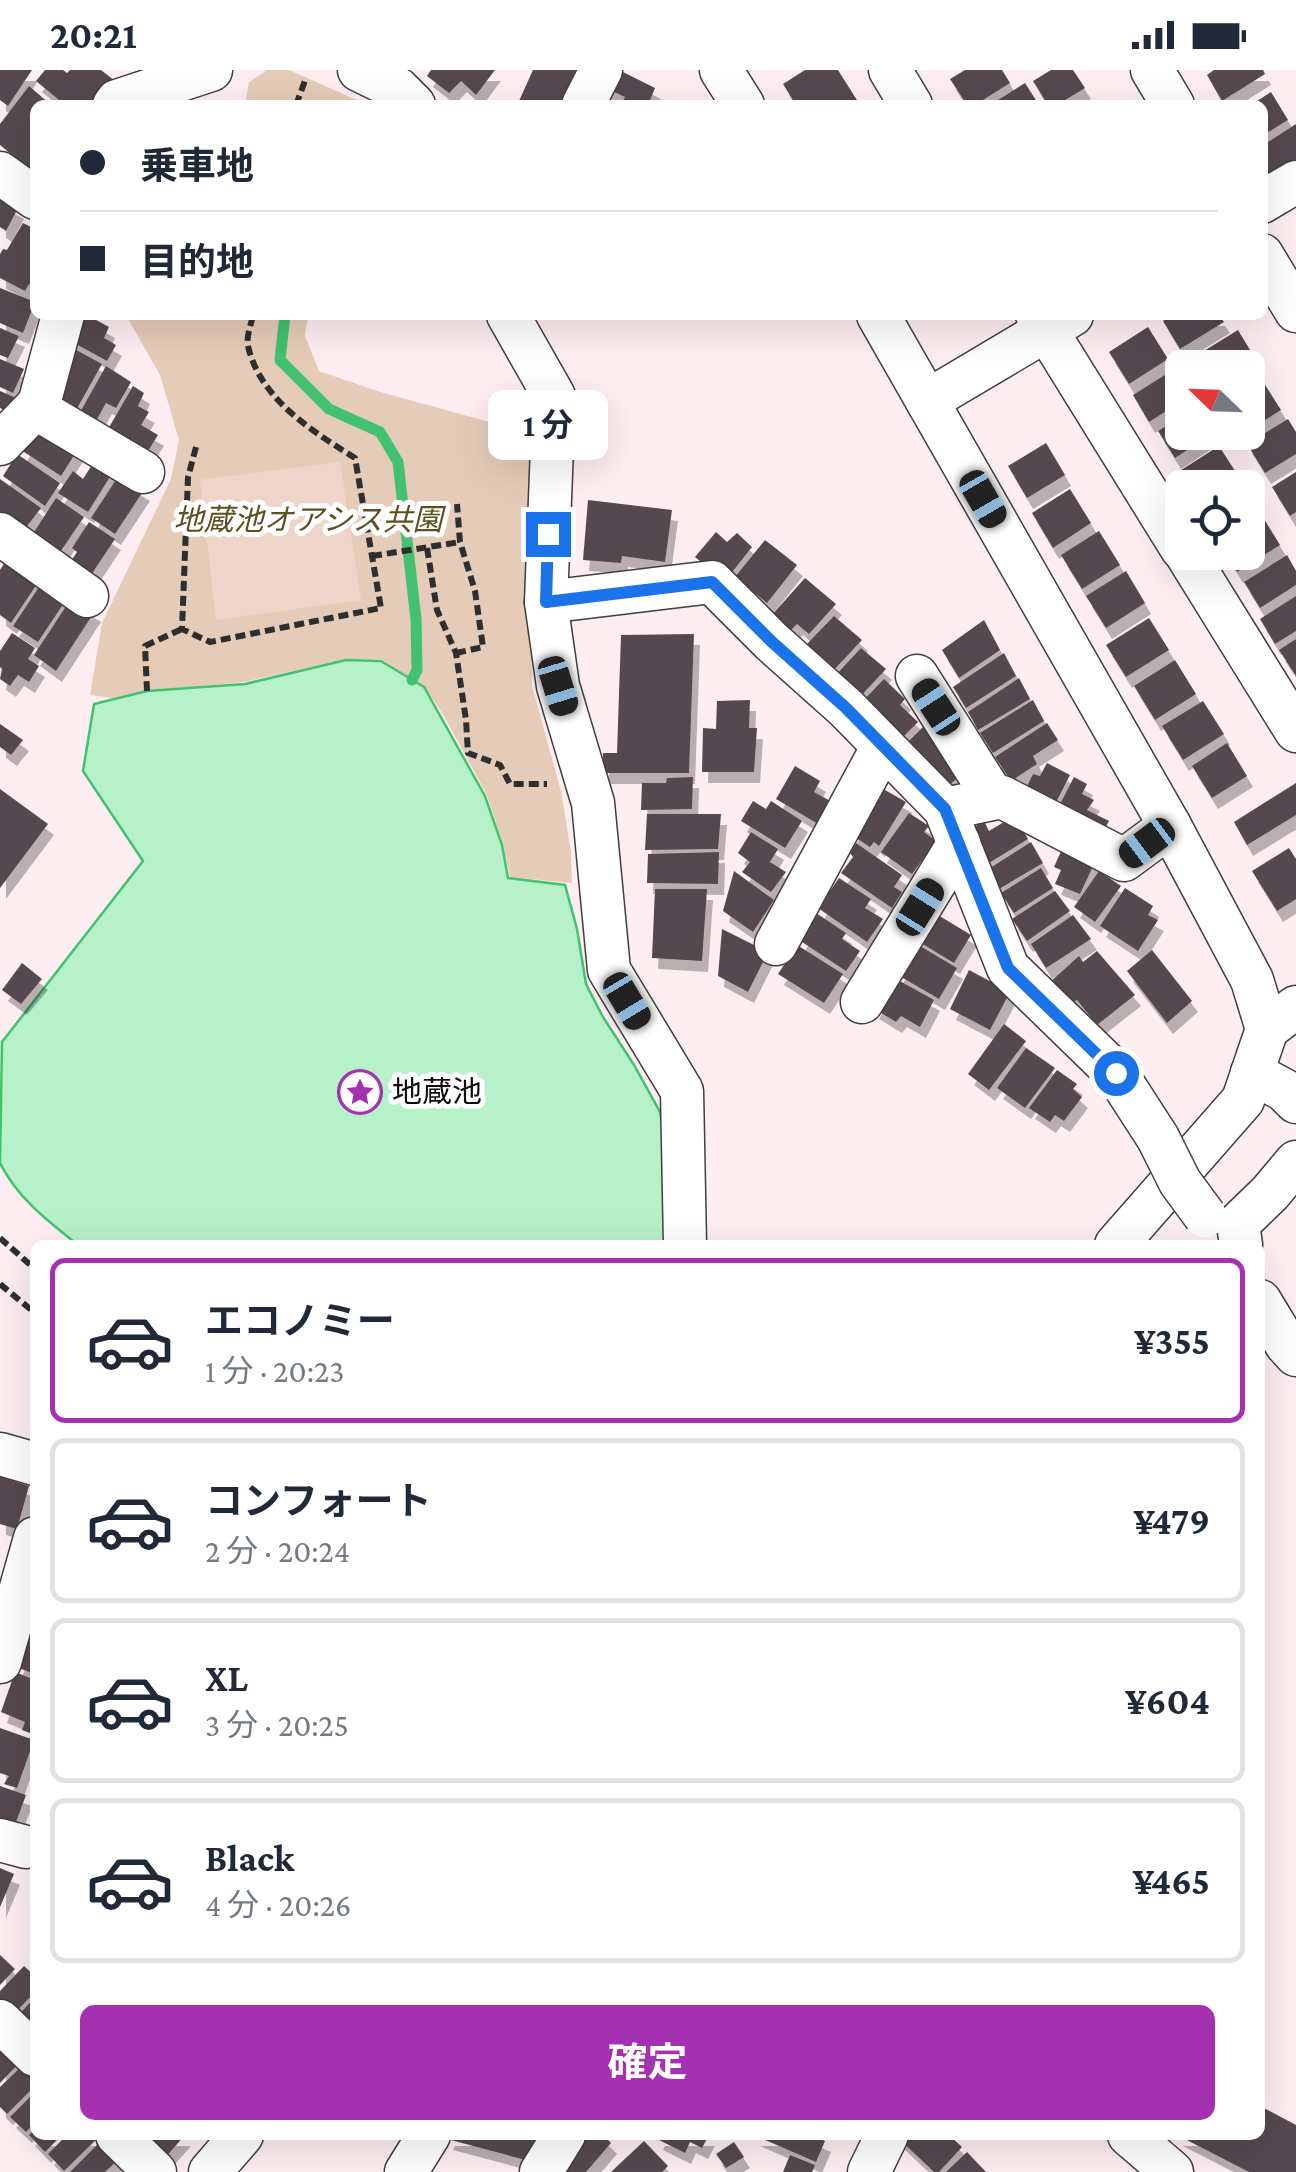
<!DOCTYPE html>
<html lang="ja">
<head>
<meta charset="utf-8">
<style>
  :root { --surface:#fff; --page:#f6f6f7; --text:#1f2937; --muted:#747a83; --line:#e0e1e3; --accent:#a530b1 }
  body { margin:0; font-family:"Crimson Pro","Noto Sans JP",serif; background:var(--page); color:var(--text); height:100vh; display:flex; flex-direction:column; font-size:38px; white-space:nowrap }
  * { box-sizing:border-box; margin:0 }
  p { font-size:32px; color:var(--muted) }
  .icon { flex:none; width:55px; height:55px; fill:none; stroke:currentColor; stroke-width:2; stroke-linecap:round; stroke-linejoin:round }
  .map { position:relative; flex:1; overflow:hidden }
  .panel { position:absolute; left:30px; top:1170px; width:1235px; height:900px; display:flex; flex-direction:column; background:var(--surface); border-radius:15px; box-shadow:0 10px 40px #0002 }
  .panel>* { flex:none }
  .hud { position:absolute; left:30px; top:30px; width:1238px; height:220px; border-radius:15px; box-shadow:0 10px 40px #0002; display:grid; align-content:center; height:220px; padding:0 50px; background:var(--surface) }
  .needle { width:65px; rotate:293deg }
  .tools { position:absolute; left:1165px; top:280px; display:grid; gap:20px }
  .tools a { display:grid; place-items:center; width:100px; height:100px; border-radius:15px; background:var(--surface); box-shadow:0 10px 40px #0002; font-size:50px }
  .end { position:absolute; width:45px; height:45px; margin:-22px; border:12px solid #1a73e8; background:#fff; box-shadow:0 0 0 5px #fff }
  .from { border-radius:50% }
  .bubble { position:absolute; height:70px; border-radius:15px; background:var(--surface); box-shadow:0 10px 40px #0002; font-size:32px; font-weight:700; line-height:70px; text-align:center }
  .car { position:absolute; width:30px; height:60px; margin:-30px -15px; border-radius:12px; box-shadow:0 0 8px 2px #0007; background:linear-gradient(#222 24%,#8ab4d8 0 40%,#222 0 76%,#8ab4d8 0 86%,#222 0) }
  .hud b { display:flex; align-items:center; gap:35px; height:95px; font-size:38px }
  .hud b+b { border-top:2px solid var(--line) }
  .hud i { width:25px; height:25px; background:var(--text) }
  ul { padding:18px 0 0; list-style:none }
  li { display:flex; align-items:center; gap:30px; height:165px; margin:0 20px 15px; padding:0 30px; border:5px solid var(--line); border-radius:15px }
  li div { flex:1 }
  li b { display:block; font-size:38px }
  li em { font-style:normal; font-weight:700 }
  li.active { border-color:var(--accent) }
  li>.icon { width:90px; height:90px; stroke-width:1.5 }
  .primary-button { display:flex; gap:20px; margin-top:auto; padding:20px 50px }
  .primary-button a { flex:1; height:115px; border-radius:15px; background:var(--accent); color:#fff; font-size:40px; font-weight:700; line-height:115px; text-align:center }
  .status { display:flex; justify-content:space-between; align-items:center; height:70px; padding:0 50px; background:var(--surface); direction:ltr }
  .status svg { height:28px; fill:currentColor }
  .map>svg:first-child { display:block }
  .green { fill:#e5ccb9 }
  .pitch { fill:#edd5ca }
  .water { fill:#b6f1c9; stroke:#42c270; stroke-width:2.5 }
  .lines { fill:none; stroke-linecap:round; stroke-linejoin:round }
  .stream { stroke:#42c270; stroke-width:11 }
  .building { fill:#544950; filter:url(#shadow) }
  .minor-casing { stroke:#3f3f3f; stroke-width:45 }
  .path { stroke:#2e2e2e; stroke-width:6; stroke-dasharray:10 5; stroke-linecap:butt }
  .minor { stroke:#fff; stroke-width:42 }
  .minor-bridge-casing { stroke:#3f3f3f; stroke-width:45; stroke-linecap:butt }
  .minor-bridge { stroke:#fff; stroke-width:42 }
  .route { stroke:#1a73e8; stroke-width:12 }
  .labels { text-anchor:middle; stroke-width:10; stroke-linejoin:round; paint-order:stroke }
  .park-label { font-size:30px; font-style:italic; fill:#5e4f22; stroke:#fff }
  .poi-label { font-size:30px; fill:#0c0c0c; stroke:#fff; text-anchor:start }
</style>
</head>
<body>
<div class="status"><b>20:21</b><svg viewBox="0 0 49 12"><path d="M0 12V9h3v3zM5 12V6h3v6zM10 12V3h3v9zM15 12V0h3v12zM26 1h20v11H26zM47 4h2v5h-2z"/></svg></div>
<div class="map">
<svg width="1296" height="2102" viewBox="0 0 1296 2102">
  <defs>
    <filter id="shadow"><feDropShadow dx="6" dy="11" stdDeviation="0" flood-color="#0004"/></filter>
  </defs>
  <rect width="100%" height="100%" fill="#feedf1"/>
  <!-- green -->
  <g class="green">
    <polygon points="267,0 289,0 368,35 245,35 249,12"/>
    <polygon points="126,245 308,245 305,266 319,301 377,321 543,367 531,550 532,616 561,721 571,782 572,813 510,807 503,774 487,725 444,646 424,616 381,589 346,589 244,612 147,621 118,629 90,625 102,553 171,409 179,370 160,305"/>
  </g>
  <!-- pitch -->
  <polygon class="pitch" points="340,392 361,530 216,550 200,410"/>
  <!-- water -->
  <path class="water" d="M346 590 381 591 424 617 485 726 502 775 508 808 565 815 577 859 586 914 603 947 634 995 660 1042 666 1074 670 1175H78C48 1151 18 1129 0 1093L2 972 143 791 83 701 94 634 147 621 245 614Z"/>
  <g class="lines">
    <!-- stream -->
    <polyline class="stream" points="285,245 280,290 329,339 380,362 398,392 416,549 417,600 412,610"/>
  </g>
  <!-- building -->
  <g class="building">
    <polygon points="0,0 32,0 8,36 0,30"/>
    <polygon points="45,0 63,0 67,3 70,0 101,0 115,11 94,35 80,35 73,30 69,35 65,35 36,11"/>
    <polygon points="431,0 495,0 476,25 461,11 449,23 427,6"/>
    <polygon points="533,0 585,0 568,35 527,35 519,31"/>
    <polygon points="619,0 655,18 648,35 621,35 625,27 603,17"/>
    <polygon points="805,0 838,0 860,35 796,35 783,14"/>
    <polygon points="965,0 1002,0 1010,13 975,35 967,35 950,9"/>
    <polygon points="1051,0 1073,0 1085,18 1057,35 1048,35 1033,11"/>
    <polygon points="1214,0 1263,0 1265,4 1222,31 1207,5"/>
    <polygon points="1025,13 1039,35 990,35"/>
    <polygon points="29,16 51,35 35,35 35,98 32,101 0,75 0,54"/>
    <polygon points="1271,22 1288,50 1262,66 1262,35 1251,35"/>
    <polygon points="1296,54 1296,92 1269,109 1262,99 1262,76"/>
    <polygon points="0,128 18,138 6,161 0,157"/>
    <polygon points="23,153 35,159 35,218 29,214 25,221 0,208 0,184 3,179 7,180"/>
    <polygon points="0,218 35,232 23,263 0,253"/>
    <polygon points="75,245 87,245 109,257 104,268 116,275 107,291 63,267"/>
    <polygon points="1172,245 1219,245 1224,252 1180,279 1163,251"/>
    <polygon points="1148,257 1168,289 1129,314 1109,282"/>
    <polygon points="0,258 19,266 8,288 0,285"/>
    <polygon points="1238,260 1259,295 1248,303 1248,298 1190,298 1186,292"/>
    <polygon points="69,276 102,294 75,342 54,330"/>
    <polygon points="0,289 24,299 13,323 0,317"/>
    <polygon points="106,296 131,312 116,338 106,333 95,353 79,344"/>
    <polygon points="1176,298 1182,308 1182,331 1149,352 1133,325"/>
    <polygon points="1260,307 1281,340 1248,361 1248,315"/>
    <polygon points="133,316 144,323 138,336 149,342 141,355 158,365 143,389 104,366"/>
    <polygon points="0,321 14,327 6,341 0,338"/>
    <polygon points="1182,346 1182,362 1215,362 1175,388 1158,361"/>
    <polygon points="1288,349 1296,362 1296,384 1265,403 1247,374"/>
    <polygon points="40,350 80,376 61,406 21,380"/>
    <polygon points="1046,373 1065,405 1027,428 1008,396"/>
    <polygon points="1219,376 1237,404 1216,418 1188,418 1178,402"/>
    <polygon points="17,384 60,413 45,436 3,406"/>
    <polygon points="95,390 113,402 88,442 58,423 73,401 83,409"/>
    <polygon points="1296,402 1296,442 1290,446 1272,417"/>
    <polygon points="119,405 144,420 115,464 91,448"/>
    <polygon points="0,409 41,438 21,464 0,449"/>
    <polygon points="1070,419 1091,453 1053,478 1032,443"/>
    <polygon points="56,428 84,447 56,488 29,470"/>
    <polygon points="588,430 672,440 665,492 622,486 621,493 583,490"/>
    <polygon points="1264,449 1280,475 1237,502 1225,482 1248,482 1248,460"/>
    <polygon points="89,452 115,469 87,511 67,497 77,482 72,478"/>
    <polygon points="1099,461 1120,495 1082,519 1061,485"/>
    <polygon points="716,462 727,472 737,463 752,477 725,511 695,487"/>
    <polygon points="765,470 797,495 767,533 735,507"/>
    <polygon points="1287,485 1296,501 1296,515 1260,538 1244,512"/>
    <polygon points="7,489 39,511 11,553 0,545 0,500"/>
    <polygon points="1126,501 1145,533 1106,558 1086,526"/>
    <polygon points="45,508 70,524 38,572 13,556"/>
    <polygon points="805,508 836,534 809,564 797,554 789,562 771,546"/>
    <polygon points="1296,526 1296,561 1275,574 1260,549"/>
    <polygon points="72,527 95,541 56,601 34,585"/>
    <polygon points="834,546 862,570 832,602 804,577"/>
    <polygon points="1149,548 1169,580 1126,607 1106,575"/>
    <polygon points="984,550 1000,580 959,608 942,580"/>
    <polygon points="12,563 35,578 28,589 39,596 29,612 18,605 10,616 0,609 2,599 0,597 0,581"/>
    <polygon points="694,564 689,703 603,703 603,683 617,683 621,565"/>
    <polygon points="1296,569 1296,606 1279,580"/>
    <polygon points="861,578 886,599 858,629 834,607"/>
    <polygon points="1004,583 1016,606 966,638 953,617"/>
    <polygon points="1175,590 1196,624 1155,650 1134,616"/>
    <polygon points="1019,608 1030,629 978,660 968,642"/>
    <polygon points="884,609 905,629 900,635 918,652 898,672 859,635"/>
    <polygon points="750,630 749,658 757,658 754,702 702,702 703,658 716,659 717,631"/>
    <polygon points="1033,630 1044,651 993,683 980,663"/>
    <polygon points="1203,631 1224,664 1183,690 1162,656"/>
    <polygon points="1047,653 1058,670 1033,686 1037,694 1011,711 995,687"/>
    <polygon points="0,654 23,670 11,685 0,677"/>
    <polygon points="926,654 963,703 945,719 904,676"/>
    <polygon points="1227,673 1247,706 1212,728 1192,696"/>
    <polygon points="1047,693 1070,705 1051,742 1022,726 1033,704 1040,706"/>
    <polygon points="795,696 820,711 814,722 832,732 818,754 776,729"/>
    <polygon points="693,707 692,739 641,740 642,713 666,713 667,708"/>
    <polygon points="1074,707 1087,714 1082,724 1094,730 1087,740 1109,751 1100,767 1055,744"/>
    <polygon points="1296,713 1296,745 1247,775 1234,752"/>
    <polygon points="878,716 906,732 879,776 874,772 870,777 850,764"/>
    <polygon points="0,719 48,754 0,818"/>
    <polygon points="753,731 766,739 771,731 802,751 785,778 741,751"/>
    <polygon points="909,743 929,756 924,762 936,771 912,804 881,782"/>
    <polygon points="647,744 721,744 718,779 645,780"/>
    <polygon points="1014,746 1028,769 984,796 965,763 984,751 989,761"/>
    <polygon points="751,762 778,779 770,792 786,802 771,822 742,802 750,792 738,783"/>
    <polygon points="1031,772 1043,793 999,819 987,800"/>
    <polygon points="856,773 902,805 894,817 902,822 892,838 841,803 853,787 850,783"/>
    <polygon points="1063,777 1095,792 1080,824 1055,814 1061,800 1054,797"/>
    <polygon points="1289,778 1296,789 1296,829 1277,841 1252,801"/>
    <polygon points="719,782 718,814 647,813 648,784"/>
    <polygon points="1041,798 1053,818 1014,843 1001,823"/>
    <polygon points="734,801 774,830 753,862 723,841"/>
    <polygon points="1099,801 1121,816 1095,852 1074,837"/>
    <polygon points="839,808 871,829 865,838 883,849 867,872 818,838"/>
    <polygon points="1125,818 1153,836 1148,845 1158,850 1138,881 1100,856"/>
    <polygon points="655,819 707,819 702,891 652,888"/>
    <polygon points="1055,821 1070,841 1027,871 1012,849"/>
    <polygon points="928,839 971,865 954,893 911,867"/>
    <polygon points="816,843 846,863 842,869 860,881 846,901 799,870"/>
    <polygon points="1073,845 1091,869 1046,898 1031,874"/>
    <polygon points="722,859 768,882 748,922 718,906"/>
    <polygon points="915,873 957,898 939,929 896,904"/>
    <polygon points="797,875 843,904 824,933 778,904"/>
    <polygon points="1152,880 1192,931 1167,953 1127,901"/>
    <polygon points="1097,881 1135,925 1097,955 1077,930 1068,936 1049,913 1079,886 1083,892"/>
    <polygon points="22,893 42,909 21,934 2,920"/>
    <polygon points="969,900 1010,922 990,960 950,939"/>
    <polygon points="891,906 934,930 920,957 901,946 896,952 873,938"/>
    <polygon points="1004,954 1026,971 989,1020 968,1004"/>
    <polygon points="1026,978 1055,998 1025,1038 997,1018"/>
    <polygon points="1057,1000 1077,1014 1073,1019 1082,1027 1064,1051 1055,1045 1050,1052 1029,1038"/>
    <polygon points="0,1407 29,1416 17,1459 0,1454"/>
    <polygon points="35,1539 35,1604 16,1597"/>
    <polygon points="15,1602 35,1610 35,1665 22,1660 25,1652 1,1642"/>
    <polygon points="0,1658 34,1670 17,1718 4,1714 9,1706 0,1703"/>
    <polygon points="0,1716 26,1725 12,1763 0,1760"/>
    <polygon points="0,1798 14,1804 0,1837"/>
    <polygon points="0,1885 15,1899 0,1915"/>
    <polygon points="24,1896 35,1906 35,1922 12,1946 0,1935 0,1921"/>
    <polygon points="35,1927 35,1964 15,1949"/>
    <polygon points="8,1972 24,1988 0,2013 0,1981"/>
    <polygon points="27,1991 35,1999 35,2016 7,2044 0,2037 0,2017"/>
    <polygon points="35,2022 35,2053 26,2062 10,2047"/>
    <polygon points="1260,2036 1296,2055 1296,2102 1249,2102 1177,2065 1260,2065"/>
    <polygon points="35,2059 35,2065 62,2065 45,2082 29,2065"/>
    <polygon points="67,2065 101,2065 64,2101 48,2084"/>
    <polygon points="150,2065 185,2065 164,2089 144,2072"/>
    <polygon points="449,2065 540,2065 533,2092 447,2069"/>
    <polygon points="581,2065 587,2070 591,2065 603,2065 611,2073 586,2102 556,2102"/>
    <polygon points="659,2065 709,2065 702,2078 690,2072 685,2083 657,2069"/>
    <polygon points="754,2065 811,2065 825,2071 816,2092"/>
    <polygon points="895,2065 949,2065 962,2077 939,2102 934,2102"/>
    <polygon points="105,2067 123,2085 105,2102 70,2102"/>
    <polygon points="644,2071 668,2096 662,2102 611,2102"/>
    <polygon points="734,2072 744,2087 726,2098 716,2084"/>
    <polygon points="967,2082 986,2102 946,2102"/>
    <polygon points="790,2085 815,2095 812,2102 783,2102"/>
  </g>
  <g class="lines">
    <!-- minor casing -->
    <g class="minor-casing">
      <g id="minor">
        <polyline points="359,0 398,19 414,35"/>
        <polyline points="721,0 743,35"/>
        <polyline points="890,0 911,35"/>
        <polyline points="1152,0 1173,35"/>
        <polyline points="114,35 117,31 211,0"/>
        <polyline points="583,35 601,0"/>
        <polyline points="0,103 35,128"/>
        <polyline points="1262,132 1296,112"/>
        <polyline points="1262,185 1296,241"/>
        <polyline points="508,245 554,326 546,532 558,616 593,733 609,900 682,1021 685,1175"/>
        <polyline points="878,245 1170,756 1252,910 1267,959"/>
        <polyline points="1037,245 1182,479"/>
        <polyline points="927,331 1072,245"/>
        <polyline points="35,338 143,402"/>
        <polyline points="0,374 39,334 63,245"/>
        <polyline points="0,464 87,526"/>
        <polyline points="1185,482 1296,661"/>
        <polyline points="546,532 712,512 772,572 846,638 945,739 1008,898 1116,1003 1158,1068"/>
        <polyline points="917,606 994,728"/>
        <polyline points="945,739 1002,727 1124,790 1170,756"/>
        <polyline points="776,874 883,676"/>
        <polyline points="862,932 959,773"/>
        <polyline points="1252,1003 1284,1020 1296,1032"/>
        <polyline points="1116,1175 1243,1030 1267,959 1296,937"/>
        <polyline points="1241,1175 1238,1154 1270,1123 1296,1092"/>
        <polyline points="1260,1231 1286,1274 1296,1285"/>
        <polyline points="0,1384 35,1394"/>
        <polyline points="0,1592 35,1468"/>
        <polyline points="0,1770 26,1777"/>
        <polyline points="0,1951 35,1985"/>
        <polyline points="117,2065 155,2102"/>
        <polyline points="1129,2065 1172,2102"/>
        <polyline points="210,2102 242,2065"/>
        <polyline points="406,2102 429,2065"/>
        <polyline points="541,2102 564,2065"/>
        <polyline points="869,2102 887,2065"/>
      </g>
    </g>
    <!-- path -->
    <g class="path">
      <polyline points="296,35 306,8"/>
      <path d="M196 377 188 407 182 559 210 572 381 538 355 388C312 361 260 329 248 276 246 267 251 255 253 245"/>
      <polyline points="427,478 437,540 456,583 466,650 468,683 500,695 510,714 547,714"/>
      <polyline points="372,486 460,472"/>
      <polyline points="456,583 483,577 475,521 460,472 457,434"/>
      <polyline points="147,621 145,576 182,559"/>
      <polyline points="0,1168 35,1199"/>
      <polyline points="0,1214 35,1243"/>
    </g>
    <!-- minor -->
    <use href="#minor" class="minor"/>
    <!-- minor-bridge casing -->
    <g class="minor-bridge-casing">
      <polyline id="minor-bridge" points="1158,1068 1180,1112 1205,1146"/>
    </g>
    <!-- minor-bridge -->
    <use href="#minor-bridge" class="minor-bridge"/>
  </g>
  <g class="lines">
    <!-- route -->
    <polyline class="route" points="548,464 546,532 712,512 772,572 846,638 945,739 1008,898 1116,1003"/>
  </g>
  <!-- icons -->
  <defs>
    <g id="sight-ring" transform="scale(2.25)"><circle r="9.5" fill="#fff" stroke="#a530b1" stroke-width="1.5"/><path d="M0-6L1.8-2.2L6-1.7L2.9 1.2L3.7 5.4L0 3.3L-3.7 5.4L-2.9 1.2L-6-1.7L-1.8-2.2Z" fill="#a530b1"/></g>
  </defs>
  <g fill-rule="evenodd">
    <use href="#sight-ring" x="360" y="1022"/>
  </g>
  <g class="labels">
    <!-- park labels -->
    <g class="park-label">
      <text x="308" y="460">地蔵池オアシス共園</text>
    </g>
    <!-- poi labels -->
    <g class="poi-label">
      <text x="392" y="1032">地蔵池</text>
    </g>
  </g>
</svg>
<div class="tools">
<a><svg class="needle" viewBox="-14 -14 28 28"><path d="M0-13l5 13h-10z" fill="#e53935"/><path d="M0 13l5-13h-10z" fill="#747a83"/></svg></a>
<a><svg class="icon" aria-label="locate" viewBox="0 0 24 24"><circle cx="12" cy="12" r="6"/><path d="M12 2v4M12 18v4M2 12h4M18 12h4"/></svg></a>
</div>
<i class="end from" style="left:1116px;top:1003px"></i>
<i class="end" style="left:548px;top:464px"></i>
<div class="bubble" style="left:488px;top:320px;width:120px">1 分</div>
<i class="car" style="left:983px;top:429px;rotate:150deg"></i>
<i class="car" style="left:558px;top:616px;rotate:163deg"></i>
<i class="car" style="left:936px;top:637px;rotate:327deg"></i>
<i class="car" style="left:1147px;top:773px;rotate:233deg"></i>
<i class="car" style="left:920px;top:837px;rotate:32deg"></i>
<i class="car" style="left:627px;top:931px;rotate:149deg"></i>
<div class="hud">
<b><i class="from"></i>乗車地</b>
<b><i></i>目的地</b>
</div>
<section class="panel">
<ul>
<li class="active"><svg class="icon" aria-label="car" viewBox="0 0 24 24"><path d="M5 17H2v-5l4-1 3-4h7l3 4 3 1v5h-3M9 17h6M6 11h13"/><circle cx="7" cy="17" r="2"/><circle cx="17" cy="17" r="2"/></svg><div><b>エコノミー</b><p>1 分 · 20:23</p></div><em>¥355</em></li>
<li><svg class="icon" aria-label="car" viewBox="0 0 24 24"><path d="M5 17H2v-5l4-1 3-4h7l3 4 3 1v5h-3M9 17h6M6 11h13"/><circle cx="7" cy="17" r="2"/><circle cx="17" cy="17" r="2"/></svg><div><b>コンフォート</b><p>2 分 · 20:24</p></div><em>¥479</em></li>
<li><svg class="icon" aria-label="car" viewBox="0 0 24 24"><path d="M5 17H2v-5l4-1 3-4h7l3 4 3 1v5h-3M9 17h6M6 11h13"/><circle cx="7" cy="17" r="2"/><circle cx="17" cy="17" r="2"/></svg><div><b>XL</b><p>3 分 · 20:25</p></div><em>¥604</em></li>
<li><svg class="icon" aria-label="car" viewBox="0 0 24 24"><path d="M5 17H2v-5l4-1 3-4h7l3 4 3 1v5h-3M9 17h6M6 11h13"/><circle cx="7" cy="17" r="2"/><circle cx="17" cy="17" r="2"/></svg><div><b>Black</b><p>4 分 · 20:26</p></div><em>¥465</em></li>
</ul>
<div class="primary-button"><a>確定</a></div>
</section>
</div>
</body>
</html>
